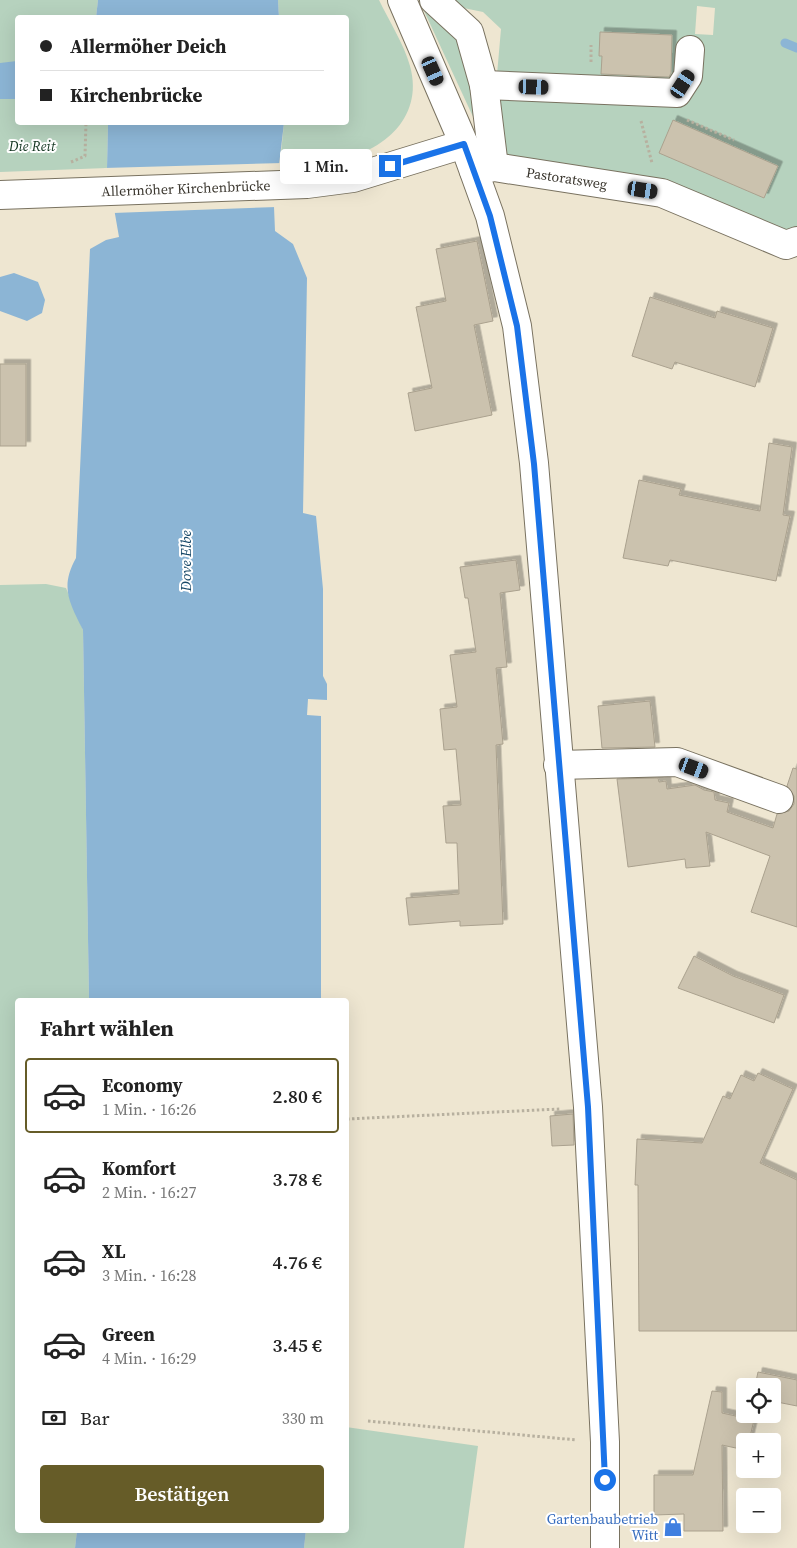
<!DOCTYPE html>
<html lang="de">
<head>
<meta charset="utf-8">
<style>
  :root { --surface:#fff; --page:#f6f6f6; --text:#222; --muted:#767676; --line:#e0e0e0; --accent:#665c28 }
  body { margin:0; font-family:"Source Serif 4",serif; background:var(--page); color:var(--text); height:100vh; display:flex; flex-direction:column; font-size:19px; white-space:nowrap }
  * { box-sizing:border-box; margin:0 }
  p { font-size:16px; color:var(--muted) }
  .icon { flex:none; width:28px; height:28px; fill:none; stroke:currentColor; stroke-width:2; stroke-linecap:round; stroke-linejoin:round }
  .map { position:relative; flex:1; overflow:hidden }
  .panel { position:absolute; left:15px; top:998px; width:334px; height:535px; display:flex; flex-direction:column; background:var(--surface); border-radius:5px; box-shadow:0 5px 20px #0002 }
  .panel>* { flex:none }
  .hud { position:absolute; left:15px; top:15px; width:334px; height:110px; border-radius:5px; box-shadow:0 5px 20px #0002; display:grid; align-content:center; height:110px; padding:0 25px; background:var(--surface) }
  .fabs { position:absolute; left:736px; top:1378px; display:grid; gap:10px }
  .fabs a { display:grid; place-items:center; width:45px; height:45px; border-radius:5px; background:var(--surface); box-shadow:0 5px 20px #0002; font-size:25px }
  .end { position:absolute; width:22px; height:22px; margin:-11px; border:6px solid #1a73e8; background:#fff; box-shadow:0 0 0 2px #fff }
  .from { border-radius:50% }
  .bubble { position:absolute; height:35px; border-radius:5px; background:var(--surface); box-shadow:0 5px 20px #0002; font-size:16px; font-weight:600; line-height:35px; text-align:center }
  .car { position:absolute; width:15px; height:30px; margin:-15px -8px; border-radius:6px; box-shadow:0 0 4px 1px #0007; background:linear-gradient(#222 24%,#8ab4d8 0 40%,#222 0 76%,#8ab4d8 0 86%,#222 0) }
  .hud b { display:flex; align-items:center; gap:18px; height:48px; font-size:19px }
  .hud b+b { border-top:1px solid var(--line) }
  .hud i { width:12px; height:12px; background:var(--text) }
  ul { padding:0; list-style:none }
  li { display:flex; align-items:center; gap:15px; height:75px; margin:0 10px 8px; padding:0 15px; border:2px solid transparent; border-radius:5px }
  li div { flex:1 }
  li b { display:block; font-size:19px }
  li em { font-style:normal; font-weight:600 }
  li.selected { border-color:var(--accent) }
  li>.icon { width:45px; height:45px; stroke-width:1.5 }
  h2 { padding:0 25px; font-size:22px; line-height:60px }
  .pay { display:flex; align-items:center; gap:12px; height:55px; padding:0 25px; font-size:19px }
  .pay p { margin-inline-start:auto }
  .cta { display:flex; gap:10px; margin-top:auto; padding:10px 25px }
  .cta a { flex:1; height:58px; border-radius:5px; background:var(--accent); color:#fff; font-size:20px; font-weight:600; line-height:58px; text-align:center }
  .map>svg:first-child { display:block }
  .green { fill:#b6d2be; fill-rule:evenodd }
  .water { fill:#8cb5d5 }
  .pier { fill:#eee6d1 }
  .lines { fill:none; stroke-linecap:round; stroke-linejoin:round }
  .stream { stroke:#8cb5d5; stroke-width:9 }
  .building { fill:#cbc2ae; stroke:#aaa18e; filter:url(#shadow) }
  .minor-casing { stroke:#797260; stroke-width:30 }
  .path { stroke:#b7b09f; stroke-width:3; stroke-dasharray:2.5 2.5; stroke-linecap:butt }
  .minor { stroke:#fff; stroke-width:28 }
  .route { stroke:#1a73e8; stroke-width:6 }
  .labels { text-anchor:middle; stroke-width:4; stroke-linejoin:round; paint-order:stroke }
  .park-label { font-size:14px; font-style:italic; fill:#0f321d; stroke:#fff }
  .street-label { font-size:14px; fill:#3b372f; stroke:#fff }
  .shop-label { font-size:14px; fill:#366cbe; stroke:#fff; text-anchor:end }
  .water-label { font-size:15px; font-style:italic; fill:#174868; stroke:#fff }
</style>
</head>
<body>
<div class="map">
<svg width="797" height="1548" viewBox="0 0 797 1548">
  <defs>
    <filter id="shadow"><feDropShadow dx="4.5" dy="-4.5" stdDeviation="0" flood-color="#0004"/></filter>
  </defs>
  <rect width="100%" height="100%" fill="#eee6d1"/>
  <!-- green -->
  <g class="green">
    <polygon points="0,0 98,0 96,17 18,18 17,62 0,64"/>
    <path d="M278 0H379C389 21 404 44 410 66 425 120 379 155 331 161 314 163 297 163 280 163L284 123 346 122V18L279 17Z"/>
    <polygon points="419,0 422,0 453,31 474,82 481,134"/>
    <path d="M448 0H797V229L784 232 679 188 613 171 507 155 496 86 501 29 483 12 454 6ZM697 6 715 8 713 35 695 34Z"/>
    <polygon points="0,99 17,99 18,122 108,123 107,168 0,172"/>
    <polygon points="46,584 66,588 83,630 89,1000 18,1000 18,1530 77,1530 75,1548 0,1548 0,585"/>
    <polygon points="346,1427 478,1446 464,1548 304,1548 306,1530 346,1530"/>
  </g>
  <!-- water -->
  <g class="water">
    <polygon points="98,0 278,0 279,17 96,17"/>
    <polygon points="17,61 17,99 0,99 0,63"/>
    <path d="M108 123H284L274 207 275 231 293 244 307 278 303 513 316 516 323 589V676L327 684V700L308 699 307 715 321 716V1000H89L83 630C69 602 60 587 76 558L90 249 106 240 119 237 107 168Z"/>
    <polygon points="14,273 38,282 45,300 42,313 27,321 0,311 0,277"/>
    <polygon points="77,1530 306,1530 304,1548 75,1548"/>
  </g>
  <!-- pier -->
  <polygon class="pier" points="283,163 277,207 113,213 104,168"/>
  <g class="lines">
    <!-- stream -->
    <polyline class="stream" points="785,43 797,48"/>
  </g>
  <!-- building -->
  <g class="building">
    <polygon points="600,32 672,35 671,73 669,77 601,74 602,56 599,56"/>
    <polygon points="673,120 778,166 764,198 659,153"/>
    <polygon points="477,241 493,321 474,325 492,415 415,431 408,393 432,388 416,307 446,301 436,249"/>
    <polygon points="650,297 715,318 717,311 773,328 755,387 675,362 672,369 632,356"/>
    <rect x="0" y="364" width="26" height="82"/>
    <polygon points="769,443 792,447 783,515 790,516 776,581 670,560 668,566 623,558 639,480 681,489 679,495 760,511"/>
    <polygon points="516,560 520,590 500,593 507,667 496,668 503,744 496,745 503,924 460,926 460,921 409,925 406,898 459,894 457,843 446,843 443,806 461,805 456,749 444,750 440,709 457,707 450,655 476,652 468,598 465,598 460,567"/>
    <polygon points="650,701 655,747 602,748 598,706"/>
    <polygon points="793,768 797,769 797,927 751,912 770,856 706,832 710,866 686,868 685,859 628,867 617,779 658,778 659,782 666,781 667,789 695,785 704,790 714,792 715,800 729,803 727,812 773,828 777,814 789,811 794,804 794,796 787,786"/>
    <polygon points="694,956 733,976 784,995 774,1023 678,988"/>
    <polygon points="758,1073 793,1089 760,1163 797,1180 797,1331 639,1331 638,1185 635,1185 637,1139 702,1143 723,1096 730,1099 741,1075 754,1081"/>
    <polygon points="573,1114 574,1145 552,1146 550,1116"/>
    <polygon points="758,1372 797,1380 797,1406 772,1401 772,1386 755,1386"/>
    <polygon points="712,1391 722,1392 722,1413 754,1420 749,1441 745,1441 745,1450 722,1445 723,1531 684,1531 684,1514 654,1515 654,1475 693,1475"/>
  </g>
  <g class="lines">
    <!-- minor casing -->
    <g class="minor-casing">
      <g id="minor">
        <polyline points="402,0 464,144 490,216 517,326 534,463 588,1107 605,1442 605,1548"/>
        <polyline points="434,0 469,32 484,85 494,167"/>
        <polyline points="484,85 677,93 688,76 690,50"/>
        <path id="s1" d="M474 171 494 167 662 193 786 245 797 241"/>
        <path id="s2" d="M0 195 307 184 353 178 464 144"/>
        <polyline points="558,765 677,762 779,799"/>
      </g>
    </g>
    <!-- path -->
    <g class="path">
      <polyline points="591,62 591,45"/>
      <polyline points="687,120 734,140"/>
      <polyline points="641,121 652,163"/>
      <polyline points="71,162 85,156 86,122"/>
      <polyline points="347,1119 560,1109"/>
      <polyline points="368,1421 577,1440"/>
    </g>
    <!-- minor -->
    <use href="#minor" class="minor"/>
  </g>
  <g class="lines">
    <!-- route -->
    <polyline class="route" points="390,166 464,144 490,216 517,326 534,464 588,1107 605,1480"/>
  </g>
  <!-- icons -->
  <defs>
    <g id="shop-bare" transform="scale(1.5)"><path d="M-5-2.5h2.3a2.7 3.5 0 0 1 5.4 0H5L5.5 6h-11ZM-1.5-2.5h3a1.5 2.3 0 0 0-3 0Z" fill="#3f7fe0" stroke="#fff" stroke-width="2.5" paint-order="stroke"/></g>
  </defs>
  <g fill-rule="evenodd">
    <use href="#shop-bare" x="673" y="1527"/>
  </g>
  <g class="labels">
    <!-- park labels -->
    <g class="park-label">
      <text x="32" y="151">Die Reit</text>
    </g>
    <!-- street labels -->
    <g class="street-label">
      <text dy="5" stroke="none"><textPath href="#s1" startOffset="94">Pastoratsweg</textPath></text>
      <text dy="5" stroke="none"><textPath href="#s2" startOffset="186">Allermöher Kirchenbrücke</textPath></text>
    </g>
    <!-- shop labels -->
    <g class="shop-label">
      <text x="658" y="1524">Gartenbaubetrieb<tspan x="658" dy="16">Witt</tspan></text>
    </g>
    <!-- water labels -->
    <g class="water-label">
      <text transform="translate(186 561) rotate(-90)" y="5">Dove Elbe</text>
    </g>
  </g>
</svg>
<div class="fabs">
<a><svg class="icon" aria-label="locate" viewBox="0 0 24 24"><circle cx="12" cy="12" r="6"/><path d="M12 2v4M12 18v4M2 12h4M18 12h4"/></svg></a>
<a>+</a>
<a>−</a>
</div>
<i class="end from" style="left:605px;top:1480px"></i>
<i class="end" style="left:390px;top:166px"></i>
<div class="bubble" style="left:280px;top:149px;width:92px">1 Min.</div>
<i class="car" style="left:433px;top:71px;rotate:156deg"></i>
<i class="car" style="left:683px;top:84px;rotate:33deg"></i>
<i class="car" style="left:534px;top:87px;rotate:92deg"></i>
<i class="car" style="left:643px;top:190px;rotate:99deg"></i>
<i class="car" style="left:694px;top:768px;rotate:110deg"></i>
<div class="hud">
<b><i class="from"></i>Allermöher Deich</b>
<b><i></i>Kirchenbrücke</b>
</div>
<section class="panel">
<h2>Fahrt wählen</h2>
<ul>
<li class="selected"><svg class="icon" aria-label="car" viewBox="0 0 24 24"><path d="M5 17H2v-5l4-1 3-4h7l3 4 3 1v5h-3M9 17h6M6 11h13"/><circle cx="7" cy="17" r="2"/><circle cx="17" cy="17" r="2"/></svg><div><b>Economy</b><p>1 Min. · 16:26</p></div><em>2.80 €</em></li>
<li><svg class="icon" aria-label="car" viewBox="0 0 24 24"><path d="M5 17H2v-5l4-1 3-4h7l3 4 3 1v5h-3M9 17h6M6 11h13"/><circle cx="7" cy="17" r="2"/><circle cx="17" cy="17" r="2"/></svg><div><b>Komfort</b><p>2 Min. · 16:27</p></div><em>3.78 €</em></li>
<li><svg class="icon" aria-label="car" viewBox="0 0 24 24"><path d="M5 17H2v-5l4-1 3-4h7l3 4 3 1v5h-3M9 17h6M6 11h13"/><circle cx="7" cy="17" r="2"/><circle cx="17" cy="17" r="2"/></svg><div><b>XL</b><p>3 Min. · 16:28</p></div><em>4.76 €</em></li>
<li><svg class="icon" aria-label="car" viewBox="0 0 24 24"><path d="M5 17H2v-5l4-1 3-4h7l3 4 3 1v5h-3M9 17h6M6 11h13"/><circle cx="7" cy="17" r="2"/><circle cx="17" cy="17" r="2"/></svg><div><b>Green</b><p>4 Min. · 16:29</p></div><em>3.45 €</em></li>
</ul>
<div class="pay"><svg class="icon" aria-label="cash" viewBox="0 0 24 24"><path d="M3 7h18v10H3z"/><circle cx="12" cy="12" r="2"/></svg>Bar<p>330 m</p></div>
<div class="cta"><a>Bestätigen</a></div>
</section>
</div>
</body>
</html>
